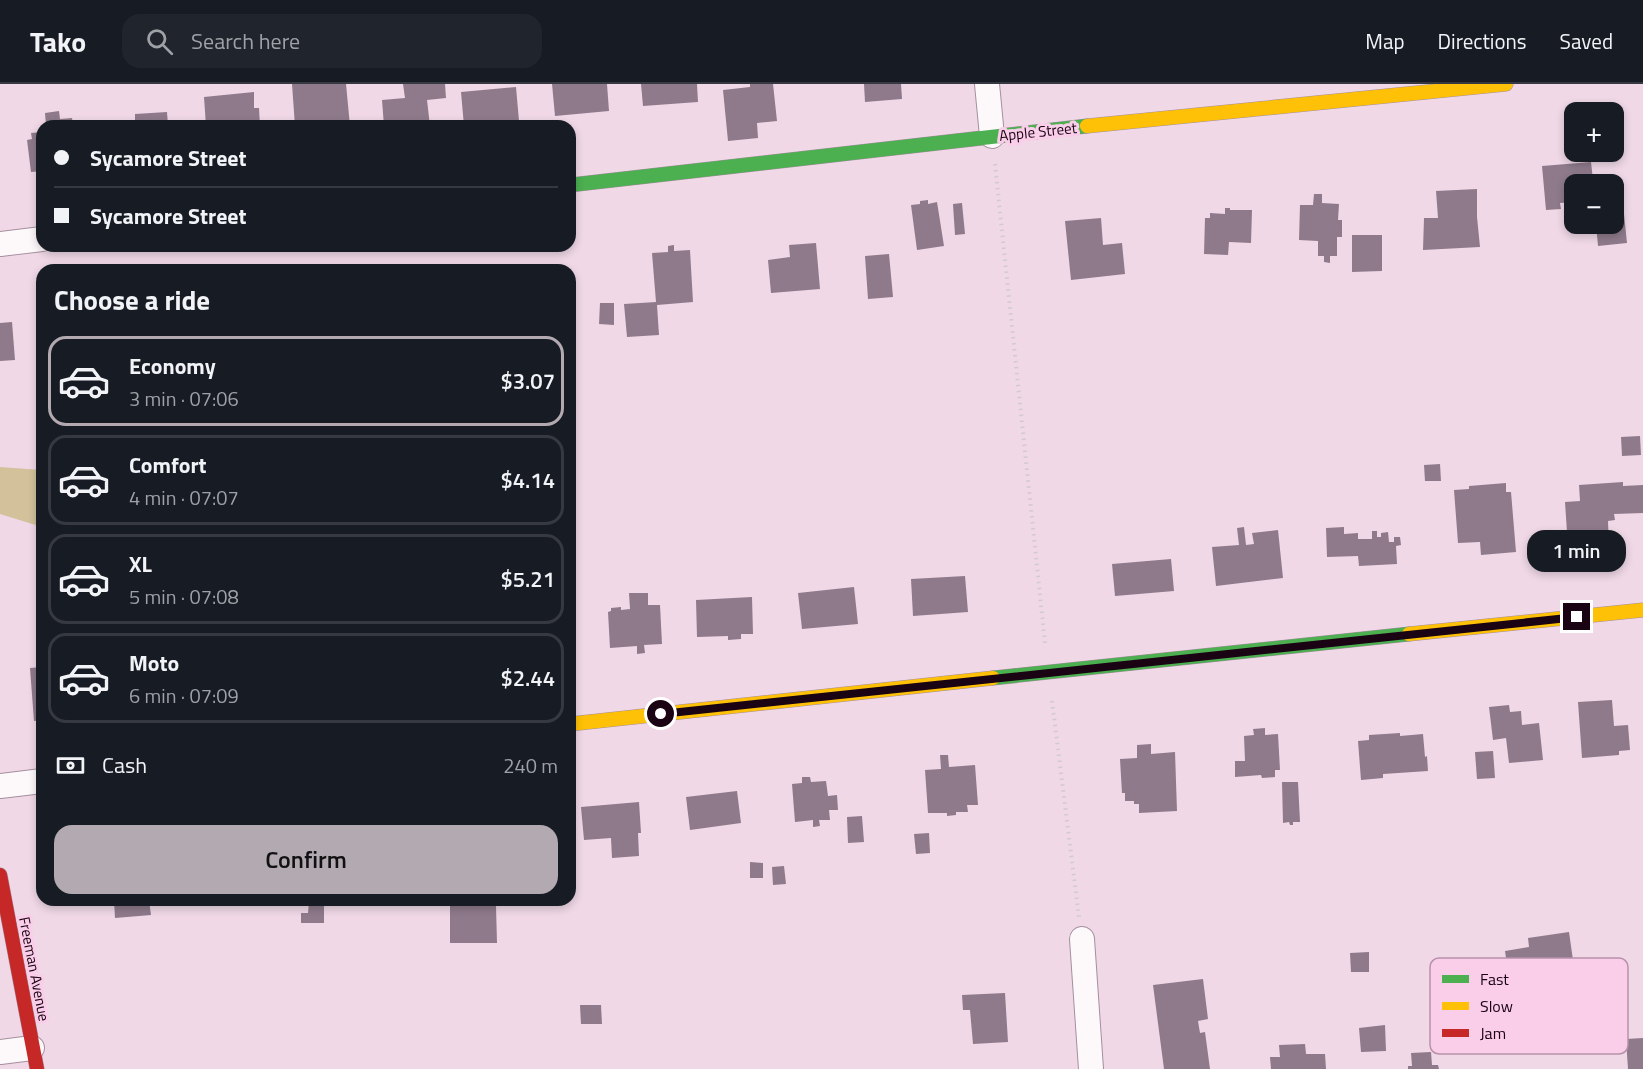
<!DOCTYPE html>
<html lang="en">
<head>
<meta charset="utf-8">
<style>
  :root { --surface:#171b24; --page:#20242c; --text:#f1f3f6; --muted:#9ea1a6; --line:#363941; --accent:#b2a9b1 }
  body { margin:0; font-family:"Titillium Web",sans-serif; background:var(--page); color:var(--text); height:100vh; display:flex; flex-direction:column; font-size:22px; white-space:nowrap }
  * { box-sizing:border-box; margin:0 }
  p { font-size:20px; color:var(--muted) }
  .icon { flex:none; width:33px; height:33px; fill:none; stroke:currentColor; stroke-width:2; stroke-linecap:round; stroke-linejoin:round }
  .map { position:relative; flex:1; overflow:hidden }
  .side { position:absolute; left:36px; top:180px; width:540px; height:642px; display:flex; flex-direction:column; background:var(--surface); border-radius:18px; box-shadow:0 3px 9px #0003 }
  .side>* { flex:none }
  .hud { position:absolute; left:36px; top:36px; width:540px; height:132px; border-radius:18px; box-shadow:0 3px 9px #0003; display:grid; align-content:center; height:132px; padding:0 18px; background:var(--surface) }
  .controls { position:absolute; left:1564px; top:18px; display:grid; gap:12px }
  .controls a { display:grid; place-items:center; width:60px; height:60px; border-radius:12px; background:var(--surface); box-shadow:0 3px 9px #0003; font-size:30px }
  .end { position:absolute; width:27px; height:27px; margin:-14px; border:8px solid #1a0413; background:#fff; box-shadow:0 0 0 3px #fff }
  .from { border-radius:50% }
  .bubble { position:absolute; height:42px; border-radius:18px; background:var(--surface); box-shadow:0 3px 9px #0003; font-size:20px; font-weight:600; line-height:42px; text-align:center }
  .hud b { display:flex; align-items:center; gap:21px; height:57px; font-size:22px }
  .hud b+b { border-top:2px solid var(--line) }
  .hud i { width:15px; height:15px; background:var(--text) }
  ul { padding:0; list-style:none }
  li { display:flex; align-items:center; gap:18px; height:90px; margin:0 12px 9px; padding:0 6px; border:3px solid var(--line); border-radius:18px }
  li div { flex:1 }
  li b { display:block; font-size:22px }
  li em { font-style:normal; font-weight:600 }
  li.active { border-color:var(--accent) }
  li>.icon { width:54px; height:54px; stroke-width:1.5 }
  h2 { padding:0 18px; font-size:27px; line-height:72px }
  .pay { display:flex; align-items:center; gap:15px; height:66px; padding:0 18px; font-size:22px }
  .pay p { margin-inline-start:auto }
  .cta { display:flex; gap:12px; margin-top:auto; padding:12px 18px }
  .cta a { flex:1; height:69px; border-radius:18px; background:var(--accent); color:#111; font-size:24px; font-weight:600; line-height:69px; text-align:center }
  header { display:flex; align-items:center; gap:36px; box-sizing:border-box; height:84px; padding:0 30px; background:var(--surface); border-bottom:2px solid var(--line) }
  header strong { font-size:28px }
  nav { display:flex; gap:33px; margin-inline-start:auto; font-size:21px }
  .search { width:420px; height:54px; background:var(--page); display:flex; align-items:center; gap:15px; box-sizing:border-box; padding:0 21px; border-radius:18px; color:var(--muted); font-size:22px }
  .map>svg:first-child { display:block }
  .forest { fill:#d3c19c }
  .building { fill:#8e7a8b }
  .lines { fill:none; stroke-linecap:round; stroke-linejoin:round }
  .street-casing { stroke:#a58f9e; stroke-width:26 }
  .fast-casing { stroke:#a58f9e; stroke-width:15 }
  .slow-casing { stroke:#a58f9e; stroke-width:15 }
  .jam-casing { stroke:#a58f9e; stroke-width:15 }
  .path { stroke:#d2cacf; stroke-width:4; stroke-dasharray:1.5 4.5; stroke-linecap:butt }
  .street { stroke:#fdf9fb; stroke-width:24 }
  .fast { stroke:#4caf50; stroke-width:14 }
  .slow { stroke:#ffc107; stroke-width:14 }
  .jam { stroke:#c62828; stroke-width:14 }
  .route { stroke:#1a0413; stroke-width:8 }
  .labels { text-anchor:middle; stroke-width:6; stroke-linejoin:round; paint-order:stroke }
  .street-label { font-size:15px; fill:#1a0413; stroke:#facee9 }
  .key { fill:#facee9; stroke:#b791a9; stroke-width:1.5 }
  .key-label { font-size:16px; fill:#1a0413 }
</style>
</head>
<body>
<header>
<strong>Tako</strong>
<div class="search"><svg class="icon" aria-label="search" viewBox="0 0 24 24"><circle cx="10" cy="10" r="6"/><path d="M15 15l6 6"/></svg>Search here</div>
<nav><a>Map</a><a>Directions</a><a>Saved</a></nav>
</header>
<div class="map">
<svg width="1643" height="985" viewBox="0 0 1643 985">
  <rect width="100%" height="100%" fill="#f0d8e7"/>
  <!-- forest -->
  <polygon class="forest" points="0,383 42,386 42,443 0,430"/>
  <!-- building -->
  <g class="building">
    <polygon points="292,0 346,0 350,42 295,42"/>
    <polygon points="403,0 445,0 446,14 427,16 430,42 384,42 382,16 405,14"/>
    <polygon points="552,0 607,0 609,27 555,32"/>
    <polygon points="641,0 697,0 698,18 643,22"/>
    <polygon points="750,0 773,0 777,37 757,39 758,54 728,57 723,6 750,3"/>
    <polygon points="864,0 901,0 902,15 865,18"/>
    <polygon points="516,3 519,37 504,39 505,41 492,42 492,40 464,42 461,8"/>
    <polygon points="254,8 254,24 259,24 260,42 206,42 204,13"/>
    <polygon points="59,27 60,35 72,34 73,40 46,42 45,29"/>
    <polygon points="167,28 168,42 135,42 135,30"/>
    <polygon points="41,48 42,87 31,88 27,56 32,55 31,49"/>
    <polygon points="1591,78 1593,96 1598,95 1598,100 1575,100 1575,118 1560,119 1561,125 1546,126 1542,82"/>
    <polygon points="1477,105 1477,133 1480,163 1423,166 1424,134 1438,134 1436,107"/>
    <polygon points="1314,110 1322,110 1322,119 1339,120 1338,136 1342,136 1342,153 1337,153 1337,172 1330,172 1330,179 1324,178 1324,172 1318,172 1318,157 1299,156 1300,121 1313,121"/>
    <polygon points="928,116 928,120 937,118 944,162 917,166 911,121 920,120 920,117"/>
    <polygon points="962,119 965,150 955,151 953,120"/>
    <polygon points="1225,124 1230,124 1230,126 1252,126 1251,159 1229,158 1228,171 1204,170 1205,134 1210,134 1210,129 1225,130"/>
    <polygon points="1624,130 1627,159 1598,162 1596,140 1614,140 1614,131"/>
    <polygon points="1101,134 1103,161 1122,159 1125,190 1071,196 1065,137"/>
    <polygon points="1352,151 1382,151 1382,187 1352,188"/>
    <polygon points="816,159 820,205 771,209 768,176 790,173 789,161"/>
    <polygon points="674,161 674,167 690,166 693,218 657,221 659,251 627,253 624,220 656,218 652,169 668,168 668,162"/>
    <polygon points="889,170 893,213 868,215 865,172"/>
    <polygon points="600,219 614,219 614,241 599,240"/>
    <polygon points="12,238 15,276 0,277 0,239"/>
    <polygon points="1640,352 1641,371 1622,372 1621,353"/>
    <polygon points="1440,380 1441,397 1425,397 1424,381"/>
    <polygon points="1623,398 1623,402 1643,401 1643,429 1614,430 1615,436 1608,437 1609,462 1602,463 1602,460 1595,460 1595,465 1583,466 1583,462 1568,463 1565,418 1580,417 1579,401"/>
    <polygon points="1506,399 1506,408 1511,408 1516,468 1481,471 1480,458 1458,459 1454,406 1469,405 1469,402"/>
    <polygon points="1244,443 1246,461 1254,460 1252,449 1278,446 1283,494 1216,502 1212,463 1239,461 1237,444"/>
    <polygon points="1344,443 1344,450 1358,449 1358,455 1372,455 1372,447 1377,447 1377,453 1381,453 1381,449 1388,448 1389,458 1394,458 1394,453 1400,453 1401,461 1396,462 1397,480 1359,482 1358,472 1327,473 1326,444"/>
    <polygon points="1171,475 1174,507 1115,512 1112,480"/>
    <polygon points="965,492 968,528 913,532 911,495"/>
    <polygon points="854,503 858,540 802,545 798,509"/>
    <polygon points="629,509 648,509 648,521 660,521 662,560 644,561 645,569 637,570 637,562 610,564 608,528 611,527 611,524 621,523 621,526 630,525"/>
    <polygon points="752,513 753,550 741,550 741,555 728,556 728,552 697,553 696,516"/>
    <polygon points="42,583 42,636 34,637 30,584"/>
    <polygon points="1612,616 1614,642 1628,641 1630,666 1619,667 1619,671 1582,674 1578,618"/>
    <polygon points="1509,621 1510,628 1521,627 1522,641 1539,639 1543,676 1509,679 1506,654 1493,656 1489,623"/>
    <polygon points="1265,644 1265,651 1278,650 1280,686 1275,686 1275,693 1262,694 1261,691 1235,693 1235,677 1245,677 1244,652 1254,651 1253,645"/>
    <polygon points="1400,649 1400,652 1423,650 1425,673 1427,672 1428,687 1383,690 1383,694 1361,696 1358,657 1369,656 1369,651"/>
    <polygon points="1151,660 1151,670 1175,668 1177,727 1139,729 1139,720 1134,720 1134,717 1125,717 1125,709 1122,709 1120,675 1137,674 1137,661"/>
    <polygon points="1493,667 1495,694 1477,695 1475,668"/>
    <polygon points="940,671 948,671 949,683 975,681 978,721 967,721 968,728 956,728 956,731 947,732 947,729 928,729 925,686 941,685"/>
    <polygon points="802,693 810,693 811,698 826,697 828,712 837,711 838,726 829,726 830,736 819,736 820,742 813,743 813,736 795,738 792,700 802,699"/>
    <polygon points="1282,698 1298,698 1300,738 1293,738 1293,741 1290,741 1289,738 1283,739"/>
    <polygon points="737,707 741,739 690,746 686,713"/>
    <polygon points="639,718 641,749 638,749 639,772 612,774 611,754 584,756 581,723"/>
    <polygon points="862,732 864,758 848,759 847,733"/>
    <polygon points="929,749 930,769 916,770 914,750"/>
    <polygon points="750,778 763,779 763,794 750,794"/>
    <polygon points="784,782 786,800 773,801 772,783"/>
    <polygon points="75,816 113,816 113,818 75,821"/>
    <polygon points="114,816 149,816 151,831 115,834"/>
    <polygon points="309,818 324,819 324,839 301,839 301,829 308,829"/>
    <polygon points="450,822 496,822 497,859 450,859"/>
    <polygon points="1569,848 1573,876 1560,878 1562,892 1548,894 1546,881 1529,883 1531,898 1510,902 1505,867 1529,863 1528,854"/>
    <polygon points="1369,868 1369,888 1351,888 1350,869"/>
    <polygon points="1203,895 1208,935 1198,937 1200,949 1205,948 1210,985 1164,985 1153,901"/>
    <polygon points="1005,909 1008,958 973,960 970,926 963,926 962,911"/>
    <polygon points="580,921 601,921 602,940 581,940"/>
    <polygon points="1385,941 1386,967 1361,968 1359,944"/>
    <polygon points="1643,954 1643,985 1628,985 1626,955"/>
    <polygon points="1305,960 1306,970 1325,970 1326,985 1271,985 1270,973 1280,973 1279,961"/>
    <polygon points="1431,968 1432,981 1438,981 1439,985 1408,985 1408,982 1412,982 1411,969"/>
  </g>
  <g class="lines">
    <!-- street casing -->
    <g class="street-casing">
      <g id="street">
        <polyline points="987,0 992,52"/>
        <polyline points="0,160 42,155"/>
        <polyline points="0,702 42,697"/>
        <polyline points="1082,855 1091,985"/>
        <polyline points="0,968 32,964"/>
      </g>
    </g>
    <!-- fast casing -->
    <g class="fast-casing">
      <g id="fast">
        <polyline points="570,101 1087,42"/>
        <polyline points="993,594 1409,550"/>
      </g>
    </g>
    <!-- slow casing -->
    <g class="slow-casing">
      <g id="slow">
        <polyline points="1087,42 1506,0"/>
        <polyline points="1409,550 1643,526"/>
        <polyline points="570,640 993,594"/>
      </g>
    </g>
    <!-- jam casing -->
    <g class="jam-casing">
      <polyline id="jam" points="0,791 37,985"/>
    </g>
    <!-- path -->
    <g class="path">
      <polyline points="995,80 1045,559"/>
      <polyline points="1052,617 1079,833"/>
    </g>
    <!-- street -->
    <use href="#street" class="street"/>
    <!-- fast -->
    <use href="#fast" class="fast"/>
    <!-- slow -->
    <use href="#slow" class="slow"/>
    <!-- jam -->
    <use href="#jam" class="jam"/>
  </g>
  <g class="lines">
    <!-- route -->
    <polyline class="route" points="661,630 1577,533"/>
  </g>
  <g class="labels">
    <!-- street labels -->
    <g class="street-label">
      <text transform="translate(1038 48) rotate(-6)" y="5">Apple Street</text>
      <text transform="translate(34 885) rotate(79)" y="5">Freeman Avenue</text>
    </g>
  </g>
  <!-- legend -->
  <rect x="1430" y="874" width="198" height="96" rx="9" class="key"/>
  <rect x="1442" y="891" width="27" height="8" fill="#4caf50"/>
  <rect x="1442" y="918" width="27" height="8" fill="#ffc107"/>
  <rect x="1442" y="945" width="27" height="8" fill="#c62828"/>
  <g class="key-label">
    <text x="1480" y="901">Fast</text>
    <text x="1480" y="928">Slow</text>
    <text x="1480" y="955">Jam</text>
  </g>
</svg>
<div class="controls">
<a>+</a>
<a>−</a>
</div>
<i class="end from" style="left:661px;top:630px"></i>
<i class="end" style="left:1577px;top:533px"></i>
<div class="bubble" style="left:1527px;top:446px;width:99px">1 min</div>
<div class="hud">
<b><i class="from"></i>Sycamore Street</b>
<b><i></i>Sycamore Street</b>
</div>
<section class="side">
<h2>Choose a ride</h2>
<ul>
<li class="active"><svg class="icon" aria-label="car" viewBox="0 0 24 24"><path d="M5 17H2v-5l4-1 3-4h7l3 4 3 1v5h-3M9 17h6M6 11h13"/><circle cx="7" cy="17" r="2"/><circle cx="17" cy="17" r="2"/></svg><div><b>Economy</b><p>3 min · 07:06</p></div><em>$3.07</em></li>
<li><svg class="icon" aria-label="car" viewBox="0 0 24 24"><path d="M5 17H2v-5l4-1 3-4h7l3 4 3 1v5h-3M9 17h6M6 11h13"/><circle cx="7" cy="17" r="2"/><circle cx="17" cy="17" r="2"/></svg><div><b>Comfort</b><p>4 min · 07:07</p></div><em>$4.14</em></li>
<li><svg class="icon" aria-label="car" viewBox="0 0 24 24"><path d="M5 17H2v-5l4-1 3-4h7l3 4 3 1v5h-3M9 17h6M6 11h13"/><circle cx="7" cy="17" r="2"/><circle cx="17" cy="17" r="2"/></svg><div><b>XL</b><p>5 min · 07:08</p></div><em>$5.21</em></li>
<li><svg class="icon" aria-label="car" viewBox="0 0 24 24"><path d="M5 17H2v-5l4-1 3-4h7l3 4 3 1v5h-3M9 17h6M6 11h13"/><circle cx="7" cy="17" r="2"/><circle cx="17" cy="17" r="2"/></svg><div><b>Moto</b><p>6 min · 07:09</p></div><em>$2.44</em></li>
</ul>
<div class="pay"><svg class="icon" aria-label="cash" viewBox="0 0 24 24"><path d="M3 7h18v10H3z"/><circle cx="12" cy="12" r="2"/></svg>Cash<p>240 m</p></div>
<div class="cta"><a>Confirm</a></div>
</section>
</div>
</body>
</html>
